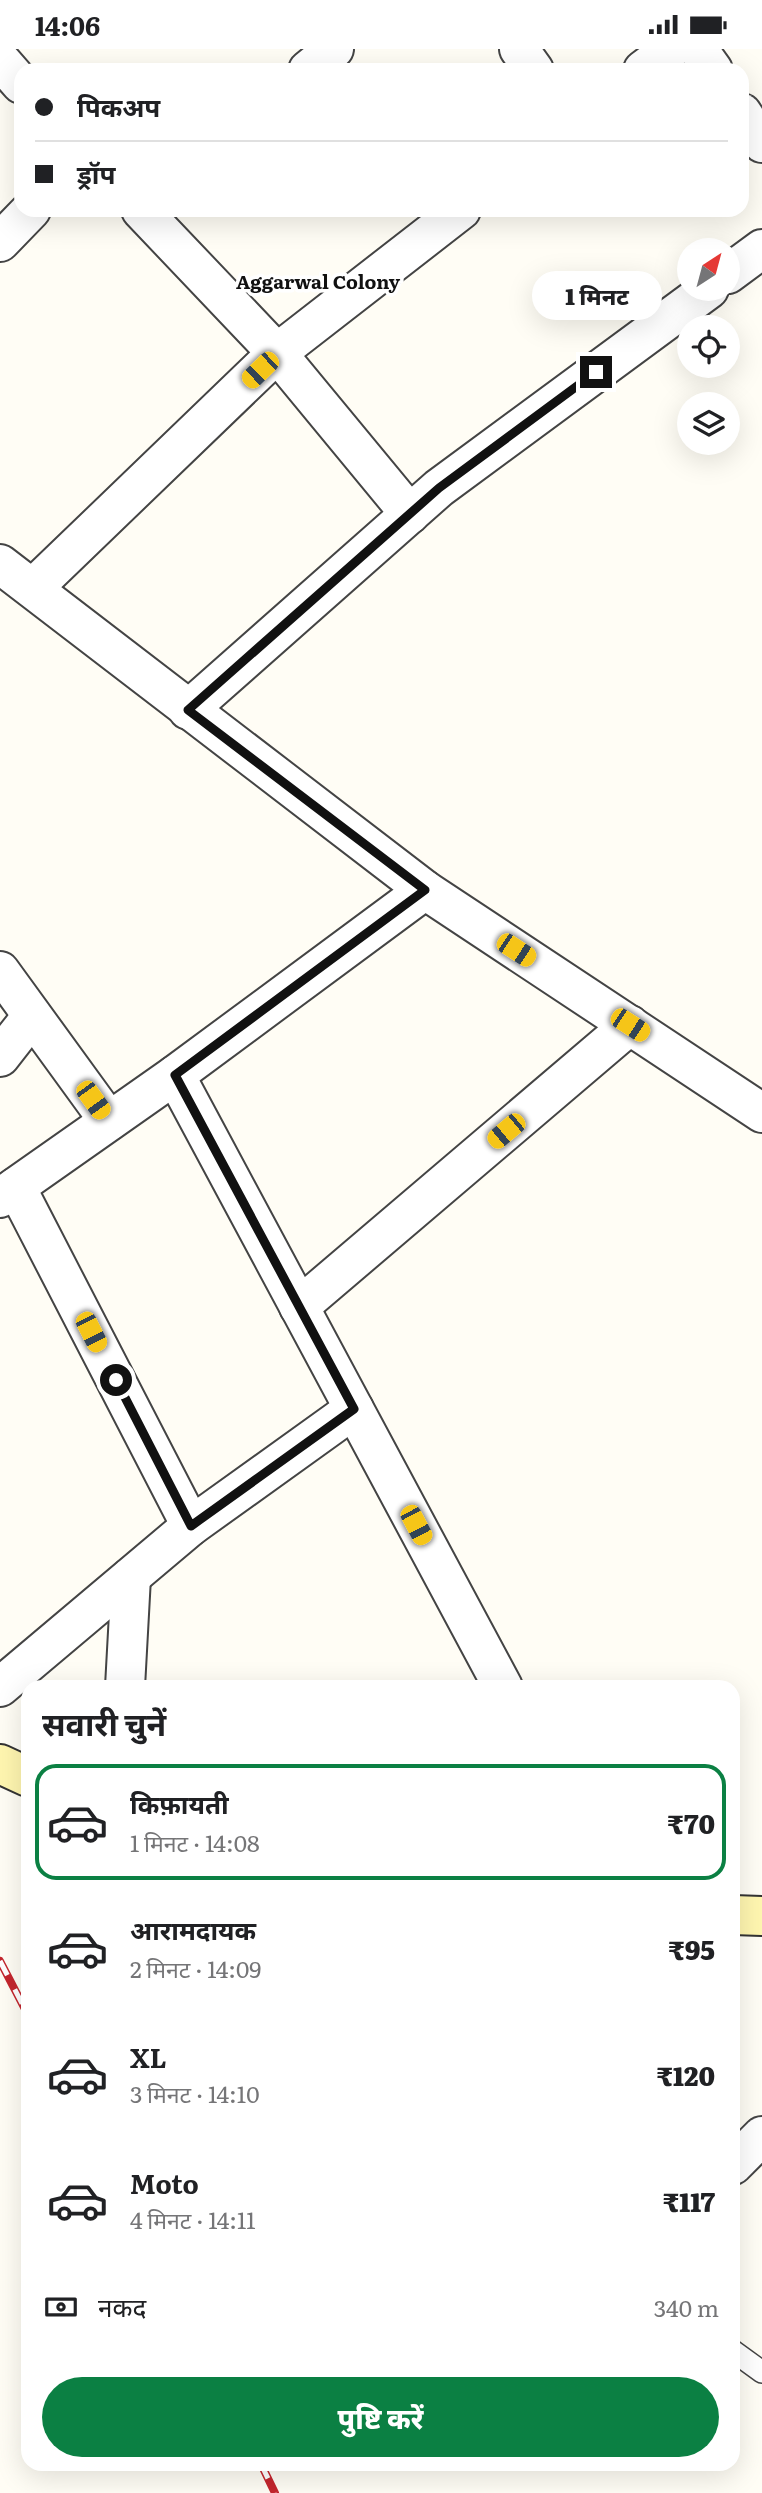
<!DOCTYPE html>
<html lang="hi">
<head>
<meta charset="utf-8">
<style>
  :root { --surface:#fff; --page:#f6f6f6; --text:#202124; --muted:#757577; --line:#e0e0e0; --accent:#0b8043 }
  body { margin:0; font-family:Literata,"Noto Sans Devanagari",serif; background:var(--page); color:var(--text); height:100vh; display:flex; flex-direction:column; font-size:26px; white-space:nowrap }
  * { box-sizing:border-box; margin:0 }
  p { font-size:23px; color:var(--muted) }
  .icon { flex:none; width:38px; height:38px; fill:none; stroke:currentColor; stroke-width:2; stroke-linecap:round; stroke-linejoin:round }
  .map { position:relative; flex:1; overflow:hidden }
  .drawer { position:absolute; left:21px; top:1631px; width:719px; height:791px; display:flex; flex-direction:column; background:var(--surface); border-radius:21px; box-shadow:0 7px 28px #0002 }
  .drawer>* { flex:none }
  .top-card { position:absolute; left:14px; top:14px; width:735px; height:154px; border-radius:21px; box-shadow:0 7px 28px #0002; display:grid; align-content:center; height:154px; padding:0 21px; background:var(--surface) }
  .needle { width:46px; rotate:36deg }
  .fabs { position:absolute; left:677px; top:189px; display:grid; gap:14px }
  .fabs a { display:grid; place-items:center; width:63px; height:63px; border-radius:50%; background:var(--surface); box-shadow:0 7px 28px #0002; font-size:35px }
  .end { position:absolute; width:32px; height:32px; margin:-16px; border:9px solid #111; background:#fff; box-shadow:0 0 0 4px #fff }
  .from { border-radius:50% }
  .bubble { position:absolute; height:49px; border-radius:24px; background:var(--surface); box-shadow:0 7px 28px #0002; font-size:23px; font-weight:800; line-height:49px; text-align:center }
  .car { position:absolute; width:21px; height:42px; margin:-21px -10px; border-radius:9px; box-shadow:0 0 5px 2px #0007; background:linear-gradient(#f5c518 24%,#345 0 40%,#f5c518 0 76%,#345 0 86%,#f5c518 0) }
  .top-card b { display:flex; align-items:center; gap:24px; height:66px; font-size:26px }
  .top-card b+b { border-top:2px solid var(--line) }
  .top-card i { width:18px; height:18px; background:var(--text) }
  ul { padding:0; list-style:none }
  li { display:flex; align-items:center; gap:21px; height:116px; margin:0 14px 10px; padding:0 7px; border:4px solid transparent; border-radius:21px }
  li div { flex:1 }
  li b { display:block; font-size:26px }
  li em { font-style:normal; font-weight:800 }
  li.active { border-color:var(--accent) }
  li>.icon { width:63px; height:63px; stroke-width:1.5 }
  h2 { padding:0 21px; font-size:32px; line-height:84px }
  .pay { display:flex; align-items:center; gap:18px; height:77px; padding:0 21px; font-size:26px }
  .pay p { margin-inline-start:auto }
  .cta { display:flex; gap:14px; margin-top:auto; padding:14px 21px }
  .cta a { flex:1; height:80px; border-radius:42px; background:var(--accent); color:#fff; font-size:28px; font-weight:800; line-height:80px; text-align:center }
  .status { display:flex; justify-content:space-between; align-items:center; height:49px; padding:0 35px; background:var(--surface); direction:ltr }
  .status svg { height:19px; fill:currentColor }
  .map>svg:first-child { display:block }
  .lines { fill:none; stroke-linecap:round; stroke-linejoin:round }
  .lane-casing { stroke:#444; stroke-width:24 }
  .street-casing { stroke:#444; stroke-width:42 }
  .secondary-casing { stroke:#333; stroke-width:42 }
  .lane { stroke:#fff; stroke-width:21 }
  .street { stroke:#fff; stroke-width:38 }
  .secondary { stroke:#fff6b0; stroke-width:38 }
  .rail-casing { stroke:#c4262e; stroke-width:8 }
  .rail { stroke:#fff; stroke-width:5; stroke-dasharray:16; stroke-linecap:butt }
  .route { stroke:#111; stroke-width:9 }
  .labels { text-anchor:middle; stroke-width:7; stroke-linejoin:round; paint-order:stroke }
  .neighbourhood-label { font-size:19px; font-weight:bold; fill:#111; stroke:#fff }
</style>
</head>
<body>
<div class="status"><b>14:06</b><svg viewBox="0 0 49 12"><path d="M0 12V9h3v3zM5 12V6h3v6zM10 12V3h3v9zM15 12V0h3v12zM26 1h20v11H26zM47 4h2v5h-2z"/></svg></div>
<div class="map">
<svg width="762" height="2444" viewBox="0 0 762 2444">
  <rect width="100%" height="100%" fill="#fffdf5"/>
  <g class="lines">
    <!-- lane casing -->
    <g class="lane-casing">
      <polyline id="lane" points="733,2302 762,2323"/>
    </g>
    <!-- street casing -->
    <g class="street-casing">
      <g id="street">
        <polyline points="519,0 534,21"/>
        <polyline points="698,0 713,21"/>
        <polyline points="0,11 21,35"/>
        <polyline points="308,21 334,0"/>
        <polyline points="643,21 671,0"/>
        <polyline points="742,64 762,94"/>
        <polyline points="141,161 277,304 410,465"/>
        <polyline points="0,193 31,161"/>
        <polyline points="728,225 762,200"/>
        <polyline points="0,515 425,841 762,1064"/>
        <polyline points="33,539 277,304 461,161"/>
        <polyline points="188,661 439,439 709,240"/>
        <polyline points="0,922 109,1072"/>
        <polyline points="0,1008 32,967"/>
        <polyline points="175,1026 503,1638"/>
        <polyline points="16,1138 191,1477"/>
        <polyline points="0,1149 175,1026 425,841"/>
        <polyline points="299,1258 630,976"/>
        <polyline points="0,1638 191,1477 354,1360"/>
        <polyline points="125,1638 131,1528"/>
        <polyline points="733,2116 762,2087"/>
      </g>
    </g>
    <!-- secondary casing -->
    <g class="secondary-casing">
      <g id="secondary">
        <polyline points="0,1715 28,1728"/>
        <polyline points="733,1866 762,1867"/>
      </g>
    </g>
    <!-- lane -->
    <use href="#lane" class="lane"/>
    <!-- street -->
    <use href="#street" class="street"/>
    <!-- secondary -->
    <use href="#secondary" class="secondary"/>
    <!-- rail casing -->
    <g class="rail-casing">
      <g id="rail">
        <polyline points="0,1912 28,1966"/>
        <polyline points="261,2415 275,2444"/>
      </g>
    </g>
    <!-- rail -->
    <use href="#rail" class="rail"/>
  </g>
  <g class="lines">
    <!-- route -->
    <polyline class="route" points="116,1331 191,1477 354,1360 175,1026 425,841 188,661 439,439 596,323"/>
  </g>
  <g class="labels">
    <!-- neighbourhood labels -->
    <g class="neighbourhood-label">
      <text x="318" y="240">Aggarwal Colony</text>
    </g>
  </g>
</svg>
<div class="fabs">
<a><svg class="needle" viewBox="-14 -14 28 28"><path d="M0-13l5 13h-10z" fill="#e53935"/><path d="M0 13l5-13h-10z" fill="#757577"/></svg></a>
<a><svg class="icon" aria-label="locate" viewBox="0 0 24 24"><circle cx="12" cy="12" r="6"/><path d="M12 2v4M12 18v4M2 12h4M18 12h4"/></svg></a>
<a><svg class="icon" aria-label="layers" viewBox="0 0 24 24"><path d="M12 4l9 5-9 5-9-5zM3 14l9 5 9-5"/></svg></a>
</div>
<i class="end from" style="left:116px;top:1331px"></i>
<i class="end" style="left:596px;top:323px"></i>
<div class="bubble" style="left:532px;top:222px;width:130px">1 मिनट</div>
<i class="car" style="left:260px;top:321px;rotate:226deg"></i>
<i class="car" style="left:516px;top:901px;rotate:123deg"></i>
<i class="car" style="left:630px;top:976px;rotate:123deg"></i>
<i class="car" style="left:93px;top:1051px;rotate:144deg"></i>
<i class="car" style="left:506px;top:1082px;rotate:230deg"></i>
<i class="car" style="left:91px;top:1283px;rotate:153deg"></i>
<i class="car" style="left:416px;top:1476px;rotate:152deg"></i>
<div class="top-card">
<b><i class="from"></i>पिकअप</b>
<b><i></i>ड्रॉप</b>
</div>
<section class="drawer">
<h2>सवारी चुनें</h2>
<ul>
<li class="active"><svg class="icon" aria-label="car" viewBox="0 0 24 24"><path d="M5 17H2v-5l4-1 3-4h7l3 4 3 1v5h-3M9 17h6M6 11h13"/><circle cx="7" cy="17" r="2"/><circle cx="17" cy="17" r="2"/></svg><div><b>किफ़ायती</b><p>1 मिनट · 14:08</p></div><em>₹70</em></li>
<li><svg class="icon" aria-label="car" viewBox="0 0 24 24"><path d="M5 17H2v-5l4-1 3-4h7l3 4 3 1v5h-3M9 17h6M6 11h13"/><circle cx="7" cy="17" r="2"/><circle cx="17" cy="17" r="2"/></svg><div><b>आरामदायक</b><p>2 मिनट · 14:09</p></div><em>₹95</em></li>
<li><svg class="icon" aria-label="car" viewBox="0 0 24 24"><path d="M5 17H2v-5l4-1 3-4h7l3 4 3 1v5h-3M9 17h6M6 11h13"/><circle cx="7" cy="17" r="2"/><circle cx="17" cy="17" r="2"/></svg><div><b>XL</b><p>3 मिनट · 14:10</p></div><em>₹120</em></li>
<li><svg class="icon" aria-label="car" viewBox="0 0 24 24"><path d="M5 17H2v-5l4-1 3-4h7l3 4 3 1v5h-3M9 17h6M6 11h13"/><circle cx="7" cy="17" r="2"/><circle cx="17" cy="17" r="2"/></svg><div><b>Moto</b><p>4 मिनट · 14:11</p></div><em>₹117</em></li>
</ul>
<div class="pay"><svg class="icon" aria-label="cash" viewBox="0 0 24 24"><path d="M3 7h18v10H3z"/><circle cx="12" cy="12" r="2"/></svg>नकद<p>340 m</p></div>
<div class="cta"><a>पुष्टि करें</a></div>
</section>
</div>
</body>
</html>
